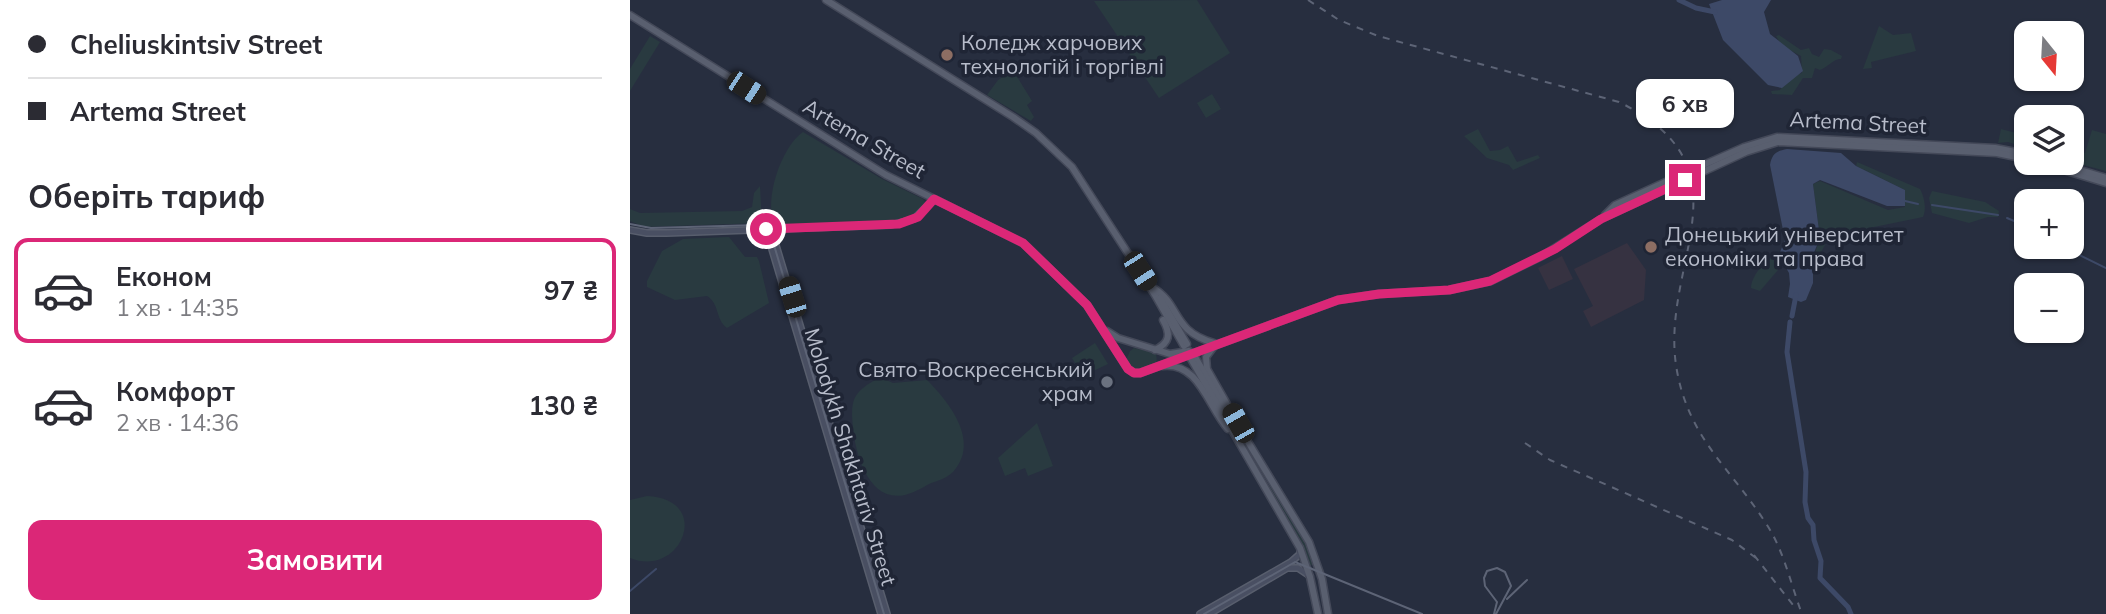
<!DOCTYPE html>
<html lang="uk">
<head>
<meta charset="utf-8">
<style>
  :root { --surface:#fff; --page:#f2f2f3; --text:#2b2b33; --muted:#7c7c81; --line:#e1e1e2; --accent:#db2777 }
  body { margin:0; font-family:Mulish,sans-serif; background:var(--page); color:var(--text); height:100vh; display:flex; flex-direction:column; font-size:26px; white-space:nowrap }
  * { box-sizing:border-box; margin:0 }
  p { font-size:23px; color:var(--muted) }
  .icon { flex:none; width:38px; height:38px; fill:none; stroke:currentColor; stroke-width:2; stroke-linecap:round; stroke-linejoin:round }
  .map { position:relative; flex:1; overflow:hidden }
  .drawer { display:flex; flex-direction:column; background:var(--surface); width:630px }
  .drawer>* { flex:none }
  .top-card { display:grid; align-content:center; height:154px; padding:0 28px; background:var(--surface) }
  .needle { width:46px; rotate:162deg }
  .buttons { position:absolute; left:1384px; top:21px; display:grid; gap:14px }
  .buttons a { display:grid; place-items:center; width:70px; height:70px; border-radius:14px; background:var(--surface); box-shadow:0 2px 5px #0004; font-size:35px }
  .end { position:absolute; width:32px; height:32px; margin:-16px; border:9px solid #db2777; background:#fff; box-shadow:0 0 0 4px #fff }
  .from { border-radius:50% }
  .bubble { position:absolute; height:49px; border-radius:14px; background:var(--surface); box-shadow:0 2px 5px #0004; font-size:23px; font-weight:700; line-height:49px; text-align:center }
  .car { position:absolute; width:21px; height:42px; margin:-21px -10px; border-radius:9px; box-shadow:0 0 5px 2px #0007; background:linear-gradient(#222 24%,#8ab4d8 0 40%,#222 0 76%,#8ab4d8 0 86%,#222 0) }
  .top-card b { display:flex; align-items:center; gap:24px; height:66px; font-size:26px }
  .top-card b+b { border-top:2px solid var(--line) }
  .top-card i { width:18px; height:18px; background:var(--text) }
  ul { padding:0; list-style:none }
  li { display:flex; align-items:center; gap:21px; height:105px; margin:0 14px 10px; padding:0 14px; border:4px solid transparent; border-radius:14px }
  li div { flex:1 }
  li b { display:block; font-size:26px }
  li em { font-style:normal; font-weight:700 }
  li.on { border-color:var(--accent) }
  li>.icon { width:63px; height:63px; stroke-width:1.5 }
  h2 { padding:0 28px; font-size:32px; line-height:84px }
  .cta { display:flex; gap:14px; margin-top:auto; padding:14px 28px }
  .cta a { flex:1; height:80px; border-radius:14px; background:var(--accent); color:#fff; font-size:28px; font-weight:700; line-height:80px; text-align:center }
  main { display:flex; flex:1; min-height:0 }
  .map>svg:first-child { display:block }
  .medical { fill:#363241 }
  .green { fill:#293a40 }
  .water { fill:#3d4967 }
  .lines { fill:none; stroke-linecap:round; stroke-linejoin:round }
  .stream { stroke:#3d4967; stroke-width:2 }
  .river { stroke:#3d4967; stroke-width:5 }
  .secondary-casing { stroke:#585e6d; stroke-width:8 }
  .primary-casing { stroke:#444959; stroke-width:9 }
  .secondary { stroke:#494f62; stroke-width:5 }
  .primary { stroke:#595f6f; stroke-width:6 }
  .tram { stroke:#5d6476; stroke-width:2 }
  .rail { stroke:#5d6476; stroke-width:2; stroke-dasharray:7 7; stroke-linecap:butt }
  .route { stroke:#db2777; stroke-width:9 }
  .education-dot { fill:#8d6e63; stroke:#1f2535; stroke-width:2.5 }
  .worship-dot { fill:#6b7280; stroke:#1f2535; stroke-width:2.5 }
  .labels { text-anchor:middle; stroke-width:7; stroke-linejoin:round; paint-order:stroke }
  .poi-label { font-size:21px; fill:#b7bcca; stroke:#1f2535; text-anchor:start }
  .street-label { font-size:21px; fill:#b7bcca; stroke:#1f2535 }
</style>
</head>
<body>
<main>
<section class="drawer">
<div class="top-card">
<b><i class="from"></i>Cheliuskintsiv Street</b>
<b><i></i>Artema Street</b>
</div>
<h2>Оберіть тариф</h2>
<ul>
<li class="on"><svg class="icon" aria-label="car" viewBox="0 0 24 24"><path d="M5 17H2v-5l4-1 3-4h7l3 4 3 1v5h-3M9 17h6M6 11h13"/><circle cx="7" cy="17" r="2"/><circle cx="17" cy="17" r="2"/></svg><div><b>Економ</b><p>1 хв · 14:35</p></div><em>97 ₴</em></li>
<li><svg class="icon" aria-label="car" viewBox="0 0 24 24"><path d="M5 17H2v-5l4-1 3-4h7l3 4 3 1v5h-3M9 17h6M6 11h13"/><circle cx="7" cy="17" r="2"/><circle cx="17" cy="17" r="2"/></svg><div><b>Комфорт</b><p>2 хв · 14:36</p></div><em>130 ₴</em></li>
</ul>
<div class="cta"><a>Замовити</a></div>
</section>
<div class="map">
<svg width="1476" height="614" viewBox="0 0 1476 614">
  <rect width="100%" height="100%" fill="#272e3f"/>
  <!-- medical -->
  <g class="medical">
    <polygon points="997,243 1016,270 1014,300 961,327 953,311 963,306 944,269"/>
    <polygon points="932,256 943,279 919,290 908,268"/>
  </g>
  <!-- green -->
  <g class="green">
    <polygon points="567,0 600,53 529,98 464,1"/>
    <polygon points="1249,26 1263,35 1281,33 1286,51 1241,62 1242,68 1233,69"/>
    <path d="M1149 35 1171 50 1179 48 1182 54 1189 57 1194 49 1201 50 1212 56 1211 59C1203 59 1198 67 1190 70L1185 68 1182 78H1173L1162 95 1142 94 1141 91 1150 90C1155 81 1162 76 1172 73L1171 56 1152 46 1146 36Z"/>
    <polygon points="20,36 30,42 0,91 0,69"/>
    <polygon points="383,70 402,101 397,105 404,117 401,121 357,95 368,80"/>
    <polygon points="582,94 591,109 576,118 567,103"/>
    <polygon points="1396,112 1414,116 1396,117 1396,148 1378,142 1368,143 1371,129 1390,134"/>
    <polygon points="848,129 860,151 870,150 878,146 887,162 908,155 910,158 883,170 879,165 857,158 834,136"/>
    <polygon points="1462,130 1476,134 1476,171 1442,162 1442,149 1455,153"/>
    <path d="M173 132 252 179 293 199 296 204 284 217 267 222 145 225C133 201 151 147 173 132Z"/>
    <path d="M1227 162 1290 189C1294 196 1297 209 1293 217L1200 236 1190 254 1184 256 1190 238 1183 184 1190 181 1258 210 1275 207V190L1226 166Z"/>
    <polygon points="130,186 132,223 14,227 0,221 0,209 10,213 112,211 122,207 124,193"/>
    <polygon points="1302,191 1355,202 1369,211 1368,217 1358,217 1339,223 1302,213 1299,198"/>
    <path d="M99 237 115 257H127L129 261 139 303 97 328C85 319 90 304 77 296L45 300 17 287V281L32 251 53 239Z"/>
    <path d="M1149 251 1148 270 1130 291 1121 288C1121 275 1138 257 1149 251Z"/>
    <polygon points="465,343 478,364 453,376 442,358"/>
    <polygon points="504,348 526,353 527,362 509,370 502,369 496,360 500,351"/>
    <path d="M250 377 263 383 297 380C319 402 351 442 323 472 317 478 307 481 299 484 292 488 283 493 275 495 239 503 225 454 223 427 220 397 224 392 250 377Z"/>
    <polygon points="407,423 423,466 398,476 395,468 375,476 368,458"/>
    <polygon points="641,485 668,527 683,562 682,565 679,565 666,533 638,487"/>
    <path d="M17 496C84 499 51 579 0 558V500Z"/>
  </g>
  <!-- water -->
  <g class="water">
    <polygon points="1092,0 1141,0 1134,12 1140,34 1168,56 1173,71 1152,88 1138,85 1093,40 1079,4"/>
    <path d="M1157 149 1211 153 1226 166 1275 190V206H1257L1190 180 1183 184 1190 238 1183 255V283L1176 300 1171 302 1158 297 1160 284 1159 273 1155 266 1148 268 1145 264 1155 240 1140 165C1142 154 1146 151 1157 149Z"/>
  </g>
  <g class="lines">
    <!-- stream -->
    <g class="stream">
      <polyline points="1275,201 1288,204"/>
      <polyline points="1302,205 1368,215"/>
      <polyline points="1377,218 1396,226"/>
      <polyline points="1433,247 1476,268"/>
      <polyline points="0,591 26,569"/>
    </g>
    <!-- river -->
    <g class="river">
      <polyline points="1049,0 1066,8 1085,12"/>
      <polyline points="1162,316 1166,295"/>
      <polyline points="1160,322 1157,352 1176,472 1175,502 1178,518 1183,525 1184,540 1191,561 1190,578 1218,607 1221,614"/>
    </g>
    <!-- secondary casing -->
    <g class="secondary-casing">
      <g id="secondary">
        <polyline points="136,229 251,614"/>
        <polyline points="141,229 257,614"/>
        <polyline points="0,230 17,233 37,233 261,225 284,219 304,199"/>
        <polyline points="570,614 661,562 670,554 670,548"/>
        <polyline points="579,614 657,568 668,568 680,576"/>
      </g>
    </g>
    <!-- primary casing -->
    <g class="primary-casing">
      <g id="primary">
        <polyline points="196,0 383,117 406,133 442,167 525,295 554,346"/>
        <polyline points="0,15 256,175 393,243 457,305 498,369 504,373 510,373 708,300 749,294 819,290 861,281 912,256 971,219 1055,180"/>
        <polyline points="1410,163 1476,183"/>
        <polyline points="1427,163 1476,178"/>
        <polyline points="1064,169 1114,147 1147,137 1365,148 1396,154"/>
        <polyline points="1066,175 1116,152 1148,142 1367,153 1396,159"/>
        <polyline points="975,215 985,205 1053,174"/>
        <path d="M522 287C552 305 540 330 584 343"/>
        <polyline points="530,298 557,344"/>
        <polyline points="477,331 488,338 540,354 559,351"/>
        <polyline points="585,345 576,357 577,369 610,427"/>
        <path d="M525 350C540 343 541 334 533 320"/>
        <polyline points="565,357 602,421 612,432 679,542 692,579 698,614"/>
        <polyline points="561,359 670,548 680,577 688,614"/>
        <path d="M532 366C569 361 578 407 598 429"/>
      </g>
    </g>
    <!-- secondary -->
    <use href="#secondary" class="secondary"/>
    <!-- primary -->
    <use href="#primary" class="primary"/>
    <!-- tram -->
    <g class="tram">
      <polyline points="0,224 21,228 129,225 141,235 254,614"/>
      <polyline points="877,599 897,580"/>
      <polyline points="574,614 665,562 792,614"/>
      <polyline points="864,614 867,602 855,586 854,578 857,571 867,568 875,572 881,586 866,614"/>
    </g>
    <!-- rail -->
    <g class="rail">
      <path d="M678 0 709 20 748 36 989 102C1124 168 1031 261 1046 365 1057 438 1101 468 1137 525 1154 551 1161 585 1172 614"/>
      <polyline points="895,443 920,460 1102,540 1130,561"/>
      <polyline points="1124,555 1163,605"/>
    </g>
  </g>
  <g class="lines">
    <!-- route -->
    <polyline class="route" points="136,229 269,224 288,217 304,199 393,243 457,305 498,369 504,373 510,373 708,300 749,294 819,290 860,281 925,249 971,219 1055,180"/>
  </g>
  <!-- markers -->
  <g class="education-dot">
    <circle cx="317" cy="55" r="7"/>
    <circle cx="1021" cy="247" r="7"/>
  </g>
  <circle class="worship-dot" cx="477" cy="382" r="7"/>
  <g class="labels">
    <!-- poi labels -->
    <g class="poi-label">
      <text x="331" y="50">Коледж харчових<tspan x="331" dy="24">технологій і торгівлі</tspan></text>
      <text x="1035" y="242">Донецький університет<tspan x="1035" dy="24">економіки та права</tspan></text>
      <text x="463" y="377" text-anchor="end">Свято-Воскресенський<tspan x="463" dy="24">храм</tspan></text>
    </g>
    <!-- street labels -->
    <g class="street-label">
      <text transform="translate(1228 123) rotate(3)" y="7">Artema Street</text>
      <text transform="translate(234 139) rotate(30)" y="7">Artema Street</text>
      <text transform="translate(220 457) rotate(73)" y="7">Molodykh Shakhtariv Street</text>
    </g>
  </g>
</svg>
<div class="buttons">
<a><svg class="needle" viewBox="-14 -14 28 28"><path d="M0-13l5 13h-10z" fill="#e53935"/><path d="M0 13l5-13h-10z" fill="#7c7c81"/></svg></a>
<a><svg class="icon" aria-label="layers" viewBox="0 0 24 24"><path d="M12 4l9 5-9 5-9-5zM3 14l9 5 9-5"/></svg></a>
<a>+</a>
<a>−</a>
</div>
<i class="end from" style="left:136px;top:229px"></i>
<i class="end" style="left:1055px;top:180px"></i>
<div class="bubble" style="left:1006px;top:79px;width:98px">6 хв</div>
<i class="car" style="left:116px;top:88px;rotate:123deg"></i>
<i class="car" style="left:510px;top:271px;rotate:147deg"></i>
<i class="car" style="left:162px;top:297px;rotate:343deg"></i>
<i class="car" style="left:608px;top:423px;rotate:330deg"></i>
</div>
</main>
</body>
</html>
